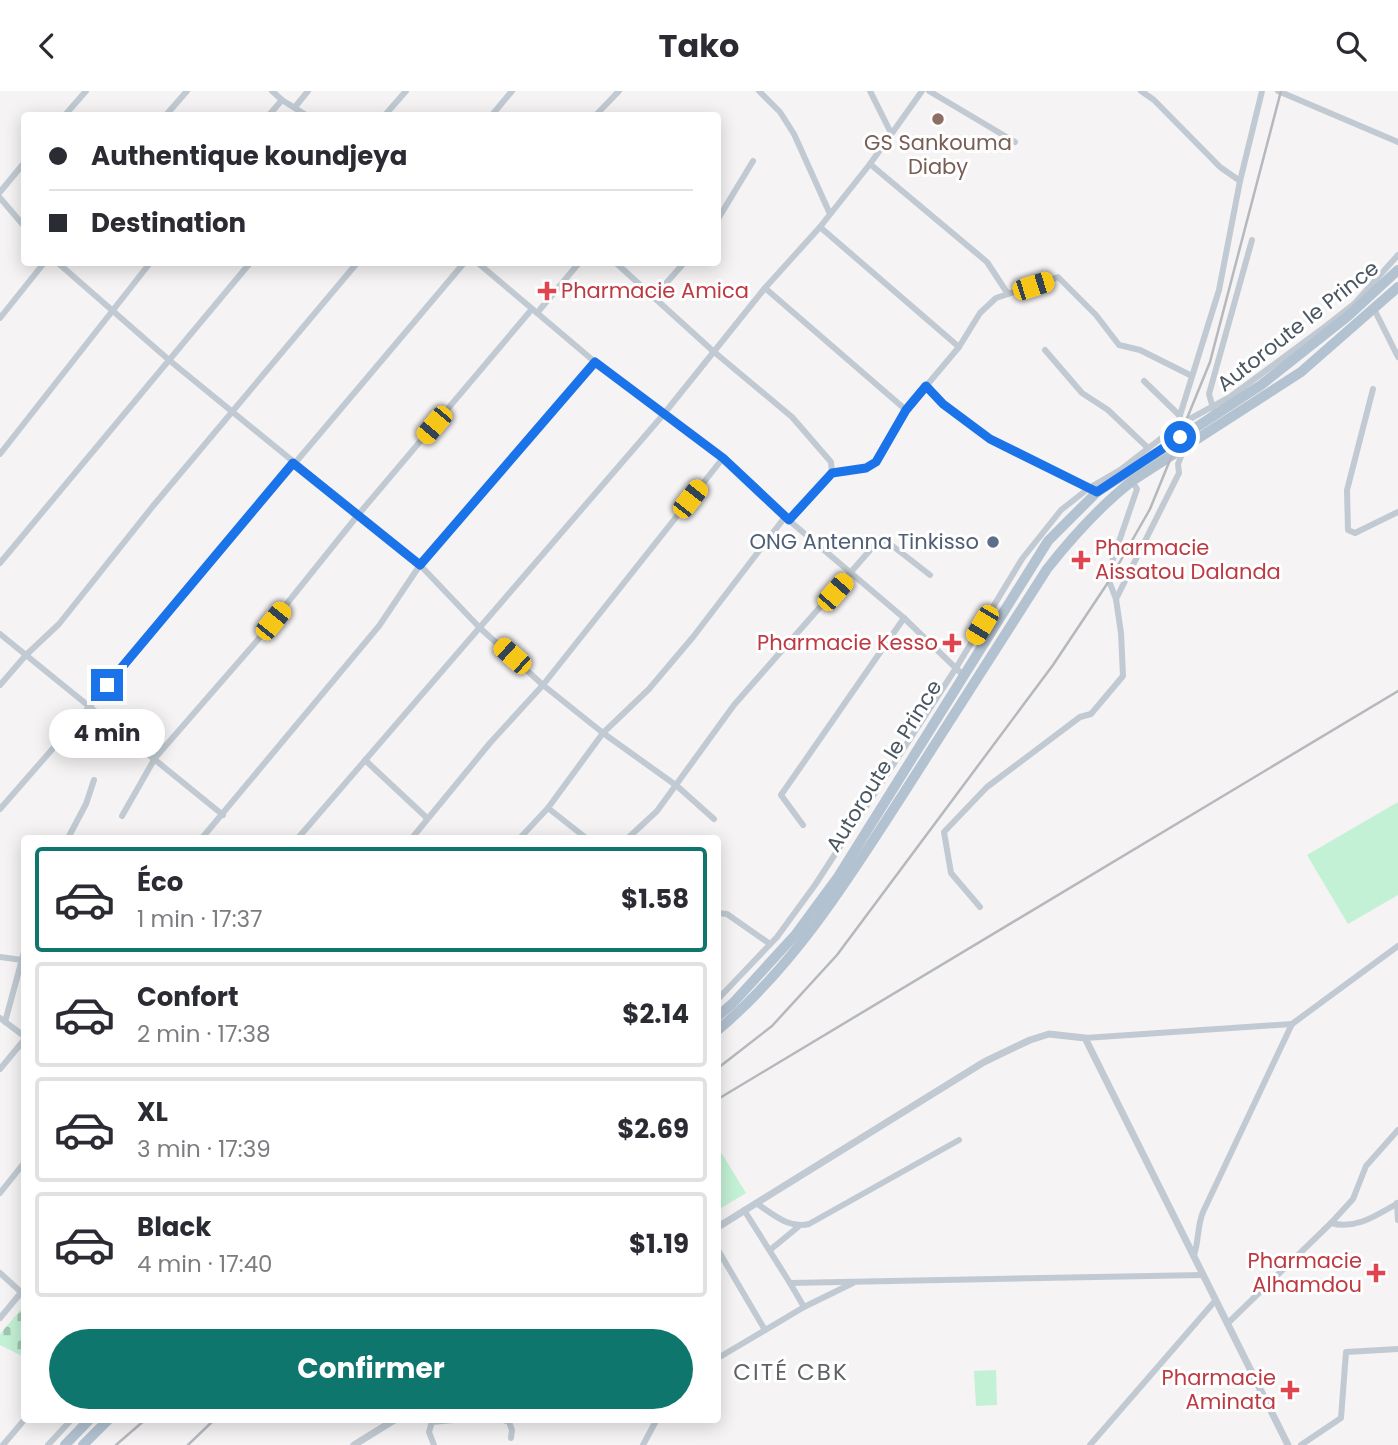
<!DOCTYPE html>
<html lang="fr">
<head>
<meta charset="utf-8">
<style>
  :root { --surface:#fff; --page:#f7f7f7; --text:#2b2b33; --muted:#7c7c81; --line:#e1e1e2; --accent:#0f766e }
  body { margin:0; font-family:Poppins,sans-serif; background:var(--page); color:var(--text); height:100vh; display:flex; flex-direction:column; font-size:26px; white-space:nowrap }
  * { box-sizing:border-box; margin:0 }
  p { font-size:23px; color:var(--muted) }
  .icon { flex:none; width:38px; height:38px; fill:none; stroke:currentColor; stroke-width:2; stroke-linecap:round; stroke-linejoin:round }
  .map { position:relative; flex:1; overflow:hidden }
  .drawer { position:absolute; left:21px; top:744px; width:700px; height:588px; display:flex; flex-direction:column; background:var(--surface); border-radius:7px; box-shadow:0 4px 18px #0003 }
  .drawer>* { flex:none }
  .guide { position:absolute; left:21px; top:21px; width:700px; height:154px; border-radius:7px; box-shadow:0 4px 18px #0003; display:grid; align-content:center; height:154px; padding:0 28px; background:var(--surface) }
  .end { position:absolute; width:32px; height:32px; margin:-16px; border:9px solid #1a73e8; background:#fff; box-shadow:0 0 0 4px #fff }
  .from { border-radius:50% }
  .bubble { position:absolute; height:49px; border-radius:24px; background:var(--surface); box-shadow:0 4px 18px #0003; font-size:23px; font-weight:700; line-height:49px; text-align:center }
  .car { position:absolute; width:21px; height:42px; margin:-21px -10px; border-radius:9px; box-shadow:0 0 5px 2px #0007; background:linear-gradient(#f5c518 24%,#345 0 40%,#f5c518 0 76%,#345 0 86%,#f5c518 0) }
  .guide b { display:flex; align-items:center; gap:24px; height:66px; font-size:26px }
  .guide b+b { border-top:2px solid var(--line) }
  .guide i { width:18px; height:18px; background:var(--text) }
  ul { padding:12px 0 0; list-style:none }
  li { display:flex; align-items:center; gap:21px; height:105px; margin:0 14px 10px; padding:0 14px; border:4px solid var(--line); border-radius:7px }
  li div { flex:1 }
  li b { display:block; font-size:26px }
  li em { font-style:normal; font-weight:700 }
  li.current { border-color:var(--accent) }
  li>.icon { width:63px; height:63px; stroke-width:1.5 }
  .button { display:flex; gap:14px; margin-top:auto; padding:14px 28px }
  .button a { flex:1; height:80px; border-radius:42px; background:var(--accent); color:#fff; font-size:28px; font-weight:700; line-height:80px; text-align:center }
  header { display:flex; justify-content:space-between; align-items:center; height:91px; padding:0 28px; background:var(--surface); font-size:32px; font-weight:700 }
  .map>svg:first-child { display:block }
  .cemetery { fill:url(#cemetery-stones) }
  .pitch { fill:#c3f1d5 }
  .lines { fill:none; stroke-linecap:round; stroke-linejoin:round }
  .minor { stroke:#c1cad2; stroke-width:6 }
  .tertiary { stroke:#c1cad2; stroke-width:7 }
  .primary { stroke:#b3c2d1; stroke-width:10 }
  .rail { stroke:#b5b8bd; stroke-width:2.5 }
  .route { stroke:#1a73e8; stroke-width:9 }
  .education-dot { fill:#8d6e63; stroke:#fff; stroke-width:2.5 }
  .health-dot { fill:#e0444e; stroke:#fff; stroke-width:2.5 }
  .service-dot { fill:#5c6f8a; stroke:#fff; stroke-width:2.5 }
  .labels { text-anchor:middle; stroke-width:6; stroke-linejoin:round; paint-order:stroke }
  .education-label { font-size:21px; fill:#785e54; stroke:#fff }
  .health-label { font-size:21px; fill:#be3a42; stroke:#fff; text-anchor:end }
  .street-label { font-size:21px; fill:#4a5661; stroke:#fff }
  .service-label { font-size:21px; fill:#4e5e75; stroke:#fff; text-anchor:end }
  .neighbourhood-label { font-size:23px; letter-spacing:2px; fill:#5f6368; stroke:#fff }
</style>
</head>
<body>
<header><svg class="icon" aria-label="back" viewBox="0 0 24 24"><path d="M15 5l-7 7 7 7"/></svg>Tako<svg class="icon" aria-label="search" viewBox="0 0 24 24"><circle cx="10" cy="10" r="6"/><path d="M15 15l6 6"/></svg></header>
<div class="map">
<svg width="1398" height="1354" viewBox="0 0 1398 1354">
  <defs>
    <pattern id="cemetery-stones" width="16" height="16" patternUnits="userSpaceOnUse" patternTransform="scale(1.75)"><rect width="16" height="16" fill="#c3f1d5"/><path d="M2 7V4a2 2 0 0 1 4 0v3zM10 15v-3a2 2 0 0 1 4 0v3z" fill="#a0c6b0"/></pattern>
  </defs>
  <rect width="100%" height="100%" fill="#f5f3f3"/>
  <!-- cemetery -->
  <polygon class="cemetery" points="24,1215 24,1266 0,1254 0,1243"/>
  <!-- pitch -->
  <g class="pitch">
    <polygon points="1398,711 1398,804 1348,833 1307,764"/>
    <polygon points="719,1058 746,1102 718,1119 718,1059"/>
    <polygon points="996,1279 997,1314 976,1315 974,1280"/>
  </g>
  <g class="lines">
    <!-- minor -->
    <g class="minor">
      <polyline points="272,0 282,9 306,24"/>
      <polyline points="759,0 780,21 794,43 830,123"/>
      <polyline points="870,0 891,42"/>
      <polyline points="929,0 1015,51"/>
      <polyline points="1141,0 1154,9 1220,76 1240,90"/>
      <polyline points="1278,0 1398,51"/>
      <polyline points="295,16 308,0"/>
      <polyline points="65,24 86,0"/>
      <polyline points="166,24 187,0"/>
      <polyline points="269,24 282,9"/>
      <polyline points="385,24 406,0"/>
      <polyline points="492,24 512,0"/>
      <polyline points="596,24 619,0"/>
      <polyline points="870,73 987,171 1008,203"/>
      <polyline points="0,101 24,72"/>
      <polyline points="0,107 24,135"/>
      <polyline points="718,128 753,70"/>
      <polyline points="820,136 959,256"/>
      <polyline points="58,172 169,269 420,474 480,537 543,594 603,642 677,695 714,728"/>
      <polyline points="478,172 595,271 723,367 785,426 904,527 963,584"/>
      <polyline points="616,172 713,260 792,326 831,371 832,382 789,429"/>
      <polyline points="765,197 906,319"/>
      <polyline points="653,207 684,172"/>
      <polyline points="1374,218 1398,266"/>
      <polyline points="537,222 579,172"/>
      <polyline points="0,227 44,172"/>
      <polyline points="1045,259 1082,302 1108,319 1148,357"/>
      <polyline points="1144,290 1180,325"/>
      <polyline points="926,295 943,313 990,348 1089,397"/>
      <polyline points="1373,298 1347,399 1348,439 1355,442 1398,421"/>
      <polyline points="1213,317 1209,303 1252,149"/>
      <polyline points="1176,337 1219,199 1240,90 1262,0"/>
      <polyline points="0,363 150,172"/>
      <polyline points="832,382 866,377 876,371 906,319 959,256 980,222 996,207 1058,186 1096,224 1119,254 1140,259 1192,285"/>
      <polyline points="0,472 250,172"/>
      <polyline points="1116,508 1179,382 1178,373 1184,358"/>
      <polyline points="0,543 223,724"/>
      <polyline points="0,594 26,564 59,533 153,415 357,172"/>
      <polyline points="365,669 427,727"/>
      <polyline points="548,717 586,747"/>
      <polyline points="0,718 90,615 464,172"/>
      <polyline points="122,725 155,667 256,551 358,424 532,218"/>
      <polyline points="803,734 781,704 904,527"/>
      <polyline points="68,747 86,713 94,689"/>
      <polyline points="202,747 379,535 420,474 595,271"/>
      <polyline points="298,747 663,324 765,197 820,136 870,73 922,0"/>
      <polyline points="412,747 490,652 543,594 723,367"/>
      <polyline points="520,747 548,717 603,642 649,598 693,546 785,426"/>
      <polyline points="628,747 657,720 734,614 879,449 885,449 930,484"/>
      <polyline points="980,816 951,782 944,741 987,696 1080,626 1091,623 1123,585 1121,542 1116,508 1109,490 1111,474 1137,398 1132,390"/>
      <polyline points="718,822 727,823 770,853"/>
      <polyline points="0,866 22,869"/>
      <polyline points="718,908 777,846 815,794 956,577 1022,468 1061,419 1089,397 1120,379 1177,335 1230,306 1322,238 1355,212 1398,164"/>
      <polyline points="0,927 24,945"/>
      <polyline points="5,931 24,861"/>
      <polyline points="1085,947 1292,933"/>
      <polyline points="0,978 24,949"/>
      <polyline points="0,1102 24,1072"/>
      <path d="M756 1112C773 1123 788 1138 809 1133L959 1049"/>
      <polyline points="1397,1112 1398,1129"/>
      <polyline points="744,1119 790,1192 1203,1184"/>
      <path d="M1331 1132C1356 1139 1377 1124 1398 1112"/>
      <polyline points="718,1159 765,1239"/>
      <polyline points="770,1159 798,1136"/>
      <path d="M1194 1164C1199 1150 1197 1135 1203 1121L1292 933 1398 855"/>
      <polyline points="0,1182 22,1202"/>
      <polyline points="790,1192 804,1216"/>
      <polyline points="0,1227 24,1198"/>
      <polyline points="1227,1233 1331,1132 1353,1108 1366,1075 1398,1039"/>
      <polyline points="718,1267 804,1216 853,1192"/>
      <polyline points="500,1328 509,1331 512,1339 511,1347"/>
      <polyline points="463,1329 495,1328"/>
      <polyline points="3,1354 25,1328"/>
      <polyline points="48,1354 72,1328"/>
      <polyline points="434,1354 429,1341 432,1331 463,1328"/>
      <polyline points="643,1354 657,1328"/>
      <polyline points="1090,1354 1215,1210"/>
      <polyline points="1301,1354 1341,1327 1346,1261 1398,1258"/>
    </g>
    <!-- tertiary -->
    <g class="tertiary">
      <polyline points="718,1136 984,971 1030,949 1049,943 1085,947 1288,1354"/>
      <polyline points="354,1354 396,1328"/>
    </g>
    <!-- primary -->
    <g class="primary">
      <polyline points="718,925 733,912 796,843 838,786 1048,450 1097,401 1261,294 1348,225 1398,179"/>
      <path d="M718 939C797 872 851 784 907 697 953 624 1000 551 1047 478 1073 445 1099 416 1132 390L1301 281 1398 196"/>
      <polyline points="65,1354 90,1328"/>
      <polyline points="83,1354 109,1328"/>
    </g>
    <!-- rail -->
    <g class="rail">
      <polyline points="718,977 772,935 837,864 1053,574 1109,490 1150,418 1210,271 1281,0"/>
      <polyline points="718,1008 1398,600"/>
      <polyline points="116,1354 146,1328"/>
      <polyline points="188,1354 215,1328"/>
    </g>
  </g>
  <g class="lines">
    <!-- route -->
    <polyline class="route" points="107,594 293,372 420,474 595,271 723,367 789,429 832,382 866,377 876,371 906,319 926,295 943,313 990,348 1097,401 1180,346"/>
  </g>
  <!-- markers -->
  <circle class="education-dot" cx="938" cy="28" r="7"/>
  <g class="health-dot">
    <path d="M543.5 189.5h7v7h7v7h-7v7h-7v-7h-7v-7h7z"/>
    <path d="M1077.5 458.5h7v7h7v7h-7v7h-7v-7h-7v-7h7z"/>
    <path d="M948.5 541.5h7v7h7v7h-7v7h-7v-7h-7v-7h7z"/>
    <path d="M1372.5 1171.5h7v7h7v7h-7v7h-7v-7h-7v-7h7z"/>
    <path d="M1286.5 1288.5h7v7h7v7h-7v7h-7v-7h-7v-7h7z"/>
  </g>
  <circle class="service-dot" cx="993" cy="451" r="7"/>
  <g class="labels">
    <!-- education labels -->
    <g class="education-label">
      <text x="938" y="59">GS Sankouma<tspan x="938" dy="24">Diaby</tspan></text>
    </g>
    <!-- health labels -->
    <g class="health-label">
      <text x="561" y="207" text-anchor="start">Pharmacie Amica</text>
      <text x="1095" y="464" text-anchor="start">Pharmacie<tspan x="1095" dy="24">Aissatou Dalanda</tspan></text>
      <text x="938" y="559">Pharmacie Kesso</text>
      <text x="1362" y="1177">Pharmacie<tspan x="1362" dy="24">Alhamdou</tspan></text>
      <text x="1276" y="1294">Pharmacie<tspan x="1276" dy="24">Aminata</tspan></text>
    </g>
    <!-- street labels -->
    <g class="street-label">
      <text transform="translate(1298 235) rotate(-38)" y="7">Autoroute le Prince</text>
      <text transform="translate(884 675) rotate(-58)" y="7">Autoroute le Prince</text>
    </g>
    <!-- service labels -->
    <g class="service-label">
      <text x="979" y="458">ONG Antenna Tinkisso</text>
    </g>
    <!-- neighbourhood labels -->
    <g class="neighbourhood-label">
      <text x="791" y="1289">CITÉ CBK</text>
    </g>
  </g>
</svg>
<i class="end from" style="left:1180px;top:346px"></i>
<i class="end" style="left:107px;top:594px"></i>
<div class="bubble" style="left:49px;top:618px;width:116px">4 min</div>
<i class="car" style="left:1033px;top:195px;rotate:72deg"></i>
<i class="car" style="left:434px;top:334px;rotate:220deg"></i>
<i class="car" style="left:690px;top:408px;rotate:38deg"></i>
<i class="car" style="left:835px;top:501px;rotate:41deg"></i>
<i class="car" style="left:273px;top:530px;rotate:39deg"></i>
<i class="car" style="left:982px;top:534px;rotate:211deg"></i>
<i class="car" style="left:512px;top:565px;rotate:312deg"></i>
<div class="guide">
<b><i class="from"></i>Authentique koundjeya</b>
<b><i></i>Destination</b>
</div>
<section class="drawer">
<ul>
<li class="current"><svg class="icon" aria-label="car" viewBox="0 0 24 24"><path d="M5 17H2v-5l4-1 3-4h7l3 4 3 1v5h-3M9 17h6M6 11h13"/><circle cx="7" cy="17" r="2"/><circle cx="17" cy="17" r="2"/></svg><div><b>Éco</b><p>1 min · 17:37</p></div><em>$1.58</em></li>
<li><svg class="icon" aria-label="car" viewBox="0 0 24 24"><path d="M5 17H2v-5l4-1 3-4h7l3 4 3 1v5h-3M9 17h6M6 11h13"/><circle cx="7" cy="17" r="2"/><circle cx="17" cy="17" r="2"/></svg><div><b>Confort</b><p>2 min · 17:38</p></div><em>$2.14</em></li>
<li><svg class="icon" aria-label="car" viewBox="0 0 24 24"><path d="M5 17H2v-5l4-1 3-4h7l3 4 3 1v5h-3M9 17h6M6 11h13"/><circle cx="7" cy="17" r="2"/><circle cx="17" cy="17" r="2"/></svg><div><b>XL</b><p>3 min · 17:39</p></div><em>$2.69</em></li>
<li><svg class="icon" aria-label="car" viewBox="0 0 24 24"><path d="M5 17H2v-5l4-1 3-4h7l3 4 3 1v5h-3M9 17h6M6 11h13"/><circle cx="7" cy="17" r="2"/><circle cx="17" cy="17" r="2"/></svg><div><b>Black</b><p>4 min · 17:40</p></div><em>$1.19</em></li>
</ul>
<div class="button"><a>Confirmer</a></div>
</section>
</div>
</body>
</html>
